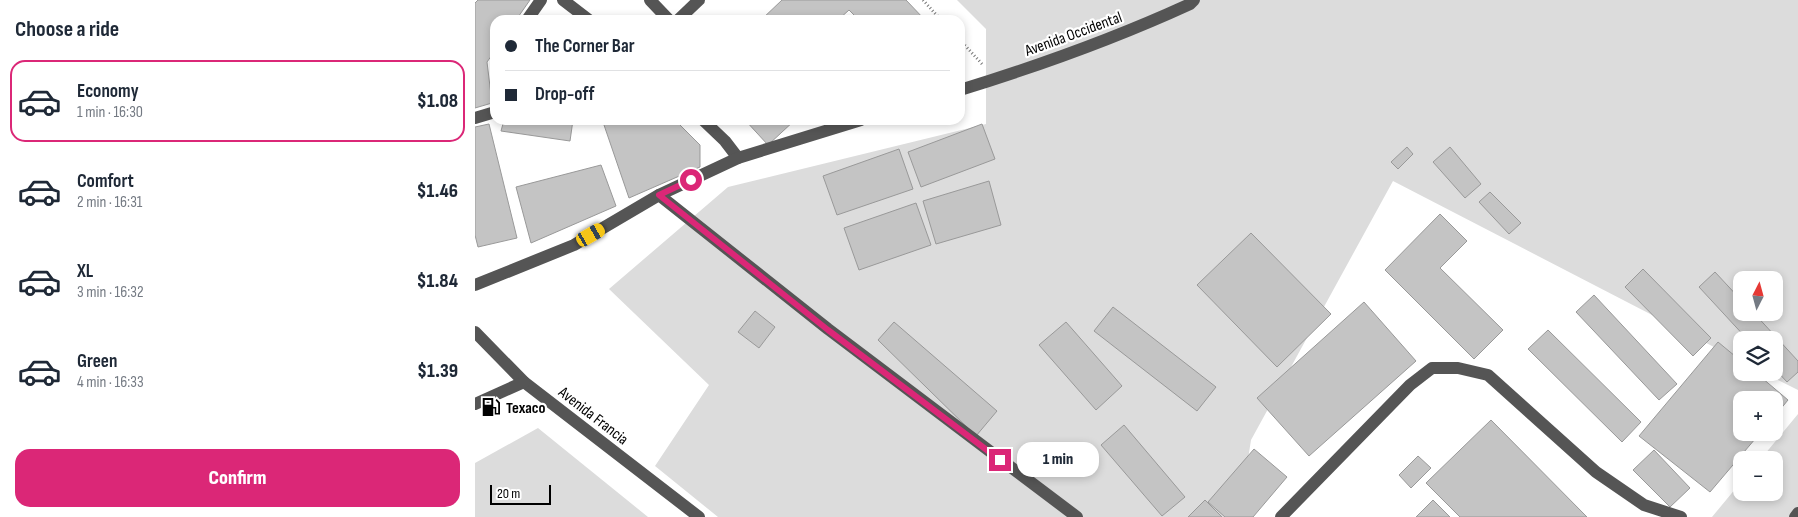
<!DOCTYPE html>
<html lang="en">
<head>
<meta charset="utf-8">
<style>
  :root { --surface:#fff; --page:#f2f2f3; --text:#1f2937; --muted:#747a83; --line:#e0e1e3; --accent:#db2777 }
  body { margin:0; font-family:"Sofia Sans Condensed",sans-serif; background:var(--page); color:var(--text); height:100vh; display:flex; flex-direction:column; font-size:19px; white-space:nowrap }
  * { box-sizing:border-box; margin:0 }
  p { font-size:16px; color:var(--muted) }
  .icon { flex:none; width:28px; height:28px; fill:none; stroke:currentColor; stroke-width:2; stroke-linecap:round; stroke-linejoin:round }
  .map { position:relative; flex:1; overflow:hidden }
  .drawer { display:flex; flex-direction:column; background:var(--surface); width:475px }
  .drawer>* { flex:none }
  .hud { position:absolute; left:15px; top:15px; width:475px; height:110px; border-radius:15px; box-shadow:0 2px 8px #0003; display:grid; align-content:center; height:110px; padding:0 15px; background:var(--surface) }
  .needle { width:32px; rotate:6deg }
  .buttons { position:absolute; left:1258px; top:271px; display:grid; gap:10px }
  .buttons a { display:grid; place-items:center; width:50px; height:50px; border-radius:10px; background:var(--surface); box-shadow:0 2px 8px #0003; font-size:25px }
  .scale { position:absolute; left:15px; bottom:12px; width:61px; box-sizing:border-box; padding-left:5px; border:2px solid #000; border-top:0; font-size:14px; line-height:18px; white-space:nowrap; color:#000; -webkit-text-stroke:4px #fff; paint-order:stroke }
  .end { position:absolute; width:22px; height:22px; margin:-11px; border:6px solid #db2777; background:#fff; box-shadow:0 0 0 2px #fff }
  .from { border-radius:50% }
  .bubble { position:absolute; height:35px; border-radius:15px; background:var(--surface); box-shadow:0 2px 8px #0003; font-size:16px; font-weight:800; line-height:35px; text-align:center }
  .car { position:absolute; width:15px; height:30px; margin:-15px -8px; border-radius:6px; box-shadow:0 0 4px 1px #0007; background:linear-gradient(#f5c518 24%,#345 0 40%,#f5c518 0 76%,#345 0 86%,#f5c518 0) }
  .hud b { display:flex; align-items:center; gap:18px; height:48px; font-size:19px }
  .hud b+b { border-top:1px solid var(--line) }
  .hud i { width:12px; height:12px; background:var(--text) }
  ul { padding:0; list-style:none }
  li { display:flex; align-items:center; gap:15px; height:82px; margin:0 10px 8px; padding:0 5px; border:2px solid transparent; border-radius:15px }
  li div { flex:1 }
  li b { display:block; font-size:19px }
  li em { font-style:normal; font-weight:800 }
  li.active { border-color:var(--accent) }
  li>.icon { width:45px; height:45px; stroke-width:1.5 }
  h2 { padding:0 15px; font-size:22px; line-height:60px }
  .cta { display:flex; gap:10px; margin-top:auto; padding:10px 15px }
  .cta a { flex:1; height:58px; border-radius:15px; background:var(--accent); color:#fff; font-size:20px; font-weight:800; line-height:58px; text-align:center }
  main { display:flex; flex:1; min-height:0 }
  .map>svg:first-child { display:block }
  .green { fill:#dcdcdc; fill-rule:evenodd }
  .building { fill:#c4c4c4; stroke:#999 }
  .lines { fill:none; stroke-linecap:round; stroke-linejoin:round }
  .path { stroke:#777; stroke-width:3; stroke-dasharray:1 2.5; stroke-linecap:butt }
  .minor { stroke:#555; stroke-width:12 }
  .route { stroke:#db2777; stroke-width:6 }
  .labels { text-anchor:middle; stroke-width:4.5; stroke-linejoin:round; paint-order:stroke }
  .street-label { font-size:16px; fill:#000; stroke:#fff }
  .poi-label { font-size:16px; font-weight:bold; fill:#000; stroke:#fff; text-anchor:start }
</style>
</head>
<body>
<main>
<section class="drawer">
<h2>Choose a ride</h2>
<ul>
<li class="active"><svg class="icon" aria-label="car" viewBox="0 0 24 24"><path d="M5 17H2v-5l4-1 3-4h7l3 4 3 1v5h-3M9 17h6M6 11h13"/><circle cx="7" cy="17" r="2"/><circle cx="17" cy="17" r="2"/></svg><div><b>Economy</b><p>1 min · 16:30</p></div><em>$1.08</em></li>
<li><svg class="icon" aria-label="car" viewBox="0 0 24 24"><path d="M5 17H2v-5l4-1 3-4h7l3 4 3 1v5h-3M9 17h6M6 11h13"/><circle cx="7" cy="17" r="2"/><circle cx="17" cy="17" r="2"/></svg><div><b>Comfort</b><p>2 min · 16:31</p></div><em>$1.46</em></li>
<li><svg class="icon" aria-label="car" viewBox="0 0 24 24"><path d="M5 17H2v-5l4-1 3-4h7l3 4 3 1v5h-3M9 17h6M6 11h13"/><circle cx="7" cy="17" r="2"/><circle cx="17" cy="17" r="2"/></svg><div><b>XL</b><p>3 min · 16:32</p></div><em>$1.84</em></li>
<li><svg class="icon" aria-label="car" viewBox="0 0 24 24"><path d="M5 17H2v-5l4-1 3-4h7l3 4 3 1v5h-3M9 17h6M6 11h13"/><circle cx="7" cy="17" r="2"/><circle cx="17" cy="17" r="2"/></svg><div><b>Green</b><p>4 min · 16:33</p></div><em>$1.39</em></li>
</ul>
<div class="cta"><a>Confirm</a></div>
</section>
<div class="map">
<svg width="1323" height="517" viewBox="0 0 1323 517">
  <rect width="100%" height="100%" fill="#fff"/>
  <!-- green -->
  <g class="green">
    <path d="M482 0H1323V390L1289 373 1299 372V340H1266V361L918 181 776 440 764 517H243L180 466 234 385 134 289 253 187 511 124V29ZM1266 280H1299V312H1266Z"/>
    <polygon points="1323,414 1323,517 1237,517 1266,482 1266,492 1299,492 1299,460 1285,460"/>
    <polygon points="63,428 173,517 0,517 0,463"/>
  </g>
  <!-- building -->
  <g class="building">
    <polygon points="3,0 55,0 41,20 20,20 20,51 12,62 17,103 0,108 0,3"/>
    <polygon points="307,0 431,0 450,20 384,20 374,10 363,20 286,20"/>
    <polygon points="29,120 98,120 95,141 26,131"/>
    <polygon points="130,120 200,120 225,145 225,167 154,198 129,125"/>
    <polygon points="270,120 320,120 293,145"/>
    <polygon points="14,124 42,238 3,247 0,235 0,127"/>
    <polygon points="507,124 520,159 446,187 433,152"/>
    <polygon points="932,147 938,154 923,169 916,162"/>
    <polygon points="975,147 1006,184 990,198 958,162"/>
    <polygon points="424,149 438,189 362,215 348,176"/>
    <polygon points="126,165 141,206 56,243 41,187"/>
    <polygon points="514,181 526,225 461,244 448,201"/>
    <polygon points="1015,192 1046,223 1034,234 1004,202"/>
    <polygon points="441,203 456,245 384,270 369,228"/>
    <polygon points="965,214 992,241 965,268 1028,330 999,359 910,270"/>
    <polygon points="776,233 856,314 802,367 722,285"/>
    <polygon points="1168,269 1236,338 1218,356 1150,287"/>
    <polygon points="1240,272 1266,300 1266,312 1278,312 1323,361 1323,372 1312,382 1299,368 1299,340 1273,340 1224,287"/>
    <polygon points="1119,295 1202,384 1184,400 1101,312"/>
    <polygon points="889,302 941,361 834,456 782,398"/>
    <polygon points="638,307 741,387 722,411 619,331"/>
    <polygon points="280,311 300,327 284,348 263,332"/>
    <polygon points="419,322 522,411 501,436 403,340"/>
    <polygon points="591,322 647,386 621,410 564,345"/>
    <polygon points="1073,330 1166,422 1147,442 1053,349"/>
    <polygon points="1243,342 1266,361 1266,372 1280,372 1313,400 1299,417 1299,400 1266,400 1266,432 1286,432 1235,492 1164,436"/>
    <polygon points="1016,420 1112,517 985,517 951,483"/>
    <polygon points="649,425 710,497 687,516 626,445"/>
    <polygon points="779,449 812,477 778,517 750,517 733,502"/>
    <polygon points="1179,450 1215,488 1195,507 1158,470"/>
    <polygon points="943,456 956,468 936,488 924,475"/>
    <polygon points="730,500 747,517 713,517"/>
    <polygon points="958,500 975,517 941,517"/>
  </g>
  <g class="lines">
    <!-- path -->
    <g class="path">
      <polyline points="448,0 466,20"/>
      <polyline points="485,40 508,65"/>
    </g>
    <!-- minor -->
    <g class="minor">
      <polyline points="88,0 114,20"/>
      <polyline points="175,0 194,20"/>
      <polyline points="52,20 66,0"/>
      <polyline points="203,20 224,0"/>
      <path d="M485 90C563 66 641 38 715 4L719 0"/>
      <polyline points="0,118 20,112"/>
      <polyline points="228,120 250,141 263,158"/>
      <polyline points="184,195 353,329 602,517"/>
      <polyline points="0,285 99,245 184,195 263,158 386,120"/>
      <polyline points="0,332 49,382 224,517"/>
      <polyline points="0,404 49,382"/>
      <polyline points="806,517 935,385 957,368 983,368 1013,375 1121,472 1169,505 1206,517"/>
      <polyline points="1320,517 1323,513"/>
    </g>
  </g>
  <g class="lines">
    <!-- route -->
    <polyline class="route" points="216,180 184,195 353,330 525,460"/>
  </g>
  <!-- icons -->
  <defs>
    <g id="fuel-bare" transform="scale(1.5)"><path d="M-5.5-6h7V0h2V4h1.3V-2.5L3-4.5l.8-.8L6-3V5H2.5V1h-1V6h-7ZM-4.2-4.7v3.2H.2V-4.7Z" fill="#000" stroke="#fff" stroke-width="2.5" paint-order="stroke"/></g>
  </defs>
  <g fill-rule="evenodd">
    <use href="#fuel-bare" x="16" y="407"/>
  </g>
  <g class="labels">
    <!-- street labels -->
    <g class="street-label">
      <text transform="translate(598 33) rotate(-20)" y="6">Avenida Occidental</text>
      <text transform="translate(119 415) rotate(38)" y="6">Avenida Francia</text>
    </g>
    <!-- poi labels -->
    <g class="poi-label">
      <text x="31" y="413">Texaco</text>
    </g>
  </g>
</svg>
<div class="buttons">
<a><svg class="needle" viewBox="-14 -14 28 28"><path d="M0-13l5 13h-10z" fill="#e53935"/><path d="M0 13l5-13h-10z" fill="#747a83"/></svg></a>
<a><svg class="icon" aria-label="layers" viewBox="0 0 24 24"><path d="M12 4l9 5-9 5-9-5zM3 14l9 5 9-5"/></svg></a>
<a>+</a>
<a>−</a>
</div>
<div class="scale">20 m</div>
<i class="end from" style="left:216px;top:180px"></i>
<i class="end" style="left:525px;top:460px"></i>
<div class="bubble" style="left:542px;top:442px;width:82px">1 min</div>
<i class="car" style="left:116px;top:235px;rotate:60deg"></i>
<div class="hud">
<b><i class="from"></i>The Corner Bar</b>
<b><i></i>Drop-off</b>
</div>
</div>
</main>
</body>
</html>
